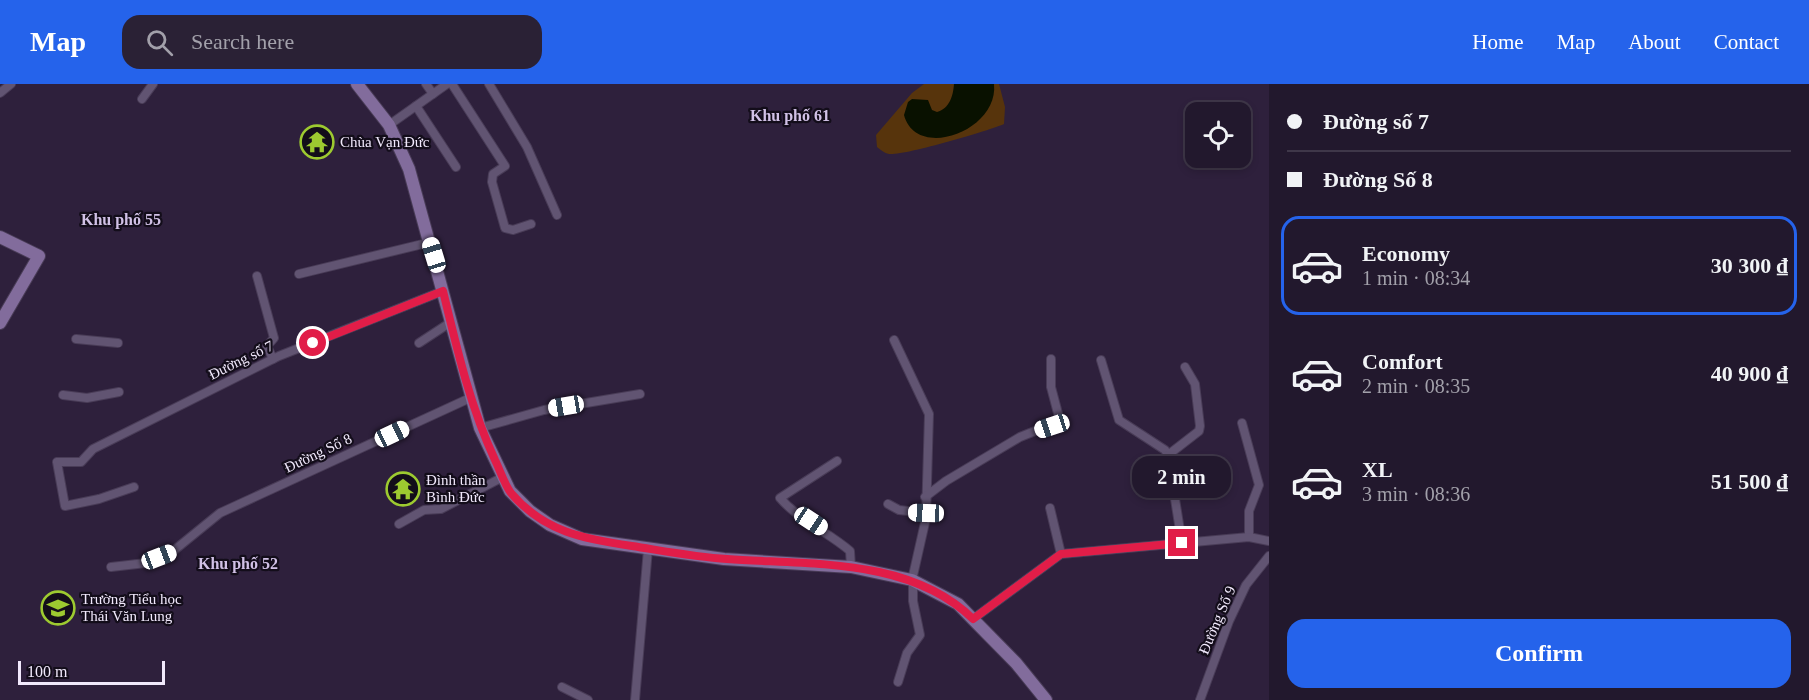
<!DOCTYPE html>
<html lang="en">
<head>
<meta charset="utf-8">
<style>
  :root { --surface:#22182d; --page:#2a2135; --text:#f1f3f6; --muted:#a2a0aa; --line:#3f3749; --accent:#2563eb }
  body { margin:0; font-family:"Times New Roman",serif; background:var(--page); color:var(--text); height:100vh; display:flex; flex-direction:column; font-size:22px; white-space:nowrap }
  * { box-sizing:border-box; margin:0 }
  p { font-size:20px; color:var(--muted) }
  .icon { flex:none; width:33px; height:33px; fill:none; stroke:currentColor; stroke-width:2; stroke-linecap:round; stroke-linejoin:round }
  .map { position:relative; flex:1; overflow:hidden }
  .drawer { display:flex; flex-direction:column; background:var(--surface); width:540px }
  .drawer>* { flex:none }
  .top-card { display:grid; align-content:center; height:132px; padding:0 18px; background:var(--surface) }
  .buttons { position:absolute; left:1185px; top:18px; display:grid; gap:12px }
  .buttons a { display:grid; place-items:center; width:66px; height:66px; border-radius:12px; background:var(--surface); box-shadow:0 3px 9px #0003,0 0 0 2px var(--line); font-size:30px }
  .scale { position:absolute; left:18px; bottom:15px; width:147px; box-sizing:border-box; padding-left:6px; border:3px solid #f1e9fc; border-top:0; font-size:16px; line-height:21px; white-space:nowrap; color:#f1e9fc; -webkit-text-stroke:4px #130d1a; paint-order:stroke }
  .end { position:absolute; width:27px; height:27px; margin:-14px; border:8px solid #e11d48; background:#fff; box-shadow:0 0 0 3px #fff }
  .from { border-radius:50% }
  .bubble { position:absolute; height:42px; border-radius:18px; background:var(--surface); box-shadow:0 3px 9px #0003,0 0 0 2px var(--line); font-size:20px; font-weight:700; line-height:42px; text-align:center }
  .car { position:absolute; width:18px; height:36px; margin:-18px -9px; border-radius:8px; box-shadow:0 0 4px 2px #0007; background:linear-gradient(#fff 24%,#345 0 40%,#fff 0 76%,#345 0 86%,#fff 0) }
  .top-card b { display:flex; align-items:center; gap:21px; height:57px; font-size:22px }
  .top-card b+b { border-top:2px solid var(--line) }
  .top-card i { width:15px; height:15px; background:var(--text) }
  ul { padding:0; list-style:none }
  li { display:flex; align-items:center; gap:18px; height:99px; margin:0 12px 9px; padding:0 6px; border:3px solid transparent; border-radius:18px }
  li div { flex:1 }
  li b { display:block; font-size:22px }
  li em { font-style:normal; font-weight:700 }
  li.current { border-color:var(--accent) }
  li>.icon { width:54px; height:54px; stroke-width:1.5 }
  .cta { display:flex; gap:12px; margin-top:auto; padding:12px 18px }
  .cta a { flex:1; height:69px; border-radius:18px; background:var(--accent); color:#fff; font-size:24px; font-weight:700; line-height:69px; text-align:center }
  header { display:flex; align-items:center; gap:36px; box-sizing:border-box; height:84px; padding:0 30px; background:var(--accent); color:#fff }
  header strong { font-size:28px }
  nav { display:flex; gap:33px; margin-inline-start:auto; font-size:21px }
  .search { width:420px; height:54px; background:var(--page); display:flex; align-items:center; gap:15px; box-sizing:border-box; padding:0 21px; border-radius:18px; color:var(--muted); font-size:22px }
  main { display:flex; flex:1; min-height:0 }
  .map>svg:first-child { display:block }
  .green { fill:#57340c }
  .water { fill:#091100 }
  .lines { fill:none; stroke-linecap:round; stroke-linejoin:round }
  .street-casing { stroke:#493c57; stroke-width:10 }
  .secondary-casing { stroke:#493c57; stroke-width:14 }
  .street { stroke:#615472; stroke-width:8 }
  .secondary { stroke:#826c9c; stroke-width:12 }
  .route { stroke:#e11d48; stroke-width:8 }
  .labels { text-anchor:middle; stroke-width:4.5; stroke-linejoin:round; paint-order:stroke }
  .poi-label { font-size:15px; fill:#f1e9fc; stroke:#130d1a; text-anchor:start }
  .street-label { font-size:15px; fill:#f1e9fc; stroke:#130d1a }
  .neighbourhood-label { font-size:16px; font-weight:bold; fill:#d1c1e6; stroke:#130d1a }
</style>
</head>
<body>
<header>
<strong>Map</strong>
<div class="search"><svg class="icon" aria-label="search" viewBox="0 0 24 24"><circle cx="10" cy="10" r="6"/><path d="M15 15l6 6"/></svg>Search here</div>
<nav><a>Home</a><a>Map</a><a>About</a><a>Contact</a></nav>
</header>
<main>
<div class="map">
<svg width="1269" height="616" viewBox="0 0 1269 616">
  <rect width="100%" height="100%" fill="#2e203c"/>
  <!-- green -->
  <path class="green" d="M924 0H999L1005 23 1004 40C988 47 903 72 889 70 884 69 881 66 877 63L876 51 912 9Z"/>
  <!-- water -->
  <path class="water" d="M954 0H994C999 47 916 77 904 31L908 18 912 15 928 16 932 26 937 28C950 24 953 12 954 0Z"/>
  <g class="lines">
    <!-- street casing -->
    <g class="street-casing">
      <g id="street">
        <polyline points="426,0 433,10"/>
        <polyline points="452,0 505,82 493,90 492,98 505,144 513,146 531,140"/>
        <polyline points="489,0 527,63 557,131"/>
        <polyline points="0,9 11,0"/>
        <polyline points="142,15 153,0"/>
        <polyline points="416,22 456,83"/>
        <polyline points="389,41 447,0"/>
        <polyline points="299,190 431,158"/>
        <polyline points="257,192 274,254 267,262 273,275"/>
        <polyline points="76,255 118,259"/>
        <polyline points="894,256 929,330 926,434 912,496"/>
        <polyline points="419,259 451,238"/>
        <polyline points="1101,276 1119,336 1165,366 1168,371 1182,459"/>
        <polyline points="63,311 87,314 119,308"/>
        <polyline points="1242,339 1259,401 1249,427 1249,453"/>
        <polyline points="480,344 544,326 640,310"/>
        <polyline points="1168,371 1199,347 1200,342 1195,300 1185,283"/>
        <path d="M837 377 780 414C799 436 828 448 850 467L851 483"/>
        <polyline points="134,403 99,415 65,422 57,378 81,378 93,365 279,272 443,207"/>
        <polyline points="925,413 946,397 1020,353 1060,337 1051,303 1051,275"/>
        <polyline points="888,420 899,426 926,429"/>
        <polyline points="1050,424 1061,470"/>
        <polyline points="399,440 424,426 441,425 503,393"/>
        <polyline points="111,483 146,479 172,468 220,429 470,314"/>
        <polyline points="973,535 1061,470 1249,453 1269,457"/>
        <polyline points="898,598 907,569 920,551 913,517 913,497"/>
        <polyline points="562,603 588,616"/>
        <polyline points="635,616 648,465"/>
        <polyline points="1200,616 1229,537 1246,501 1269,472"/>
      </g>
    </g>
    <!-- secondary casing -->
    <g class="secondary-casing">
      <g id="secondary">
        <polyline points="357,0 389,41 409,85 480,344 510,407 530,427 550,441 582,455 724,475 851,483 912,496 958,520 1016,579 1046,616"/>
        <polyline points="0,153 39,172 0,239"/>
      </g>
    </g>
    <!-- street -->
    <use href="#street" class="street"/>
    <!-- secondary -->
    <use href="#secondary" class="secondary"/>
  </g>
  <g class="lines">
    <!-- route -->
    <path class="route" d="M313 259 443 207C457 265 470 322 495 376 500 386 504 400 511 409 544 448 584 455 632 462 664 467 695 473 727 475 808 481 910 473 973 535L1061 470 1182 459"/>
  </g>
  <!-- icons -->
  <defs>
    <g id="temple-ring" transform="scale(1.725)"><circle r="9.5" fill="#130d1a" stroke="#9dca30" stroke-width="1.5"/><path d="M0-6L5-2H3V0L6.5 2.5H4V6H1.5V3h-3V6H-4V2.5H-6.5L-3 0V-2H-5Z" fill="#9dca30"/></g>
    <g id="school-ring" transform="scale(1.725)"><circle r="9.5" fill="#130d1a" stroke="#9dca30" stroke-width="1.5"/><path d="M0-5L7-2L0 1L-7-2ZM-4 1L0 2.5L4 1V4Q0 6-4 4Z" fill="#9dca30"/></g>
  </defs>
  <g fill-rule="evenodd">
    <use href="#temple-ring" x="317" y="58"/>
    <use href="#temple-ring" x="403" y="405"/>
    <use href="#school-ring" x="58" y="524"/>
  </g>
  <g class="labels">
    <!-- poi labels -->
    <g class="poi-label">
      <text x="340" y="63">Chùa Vạn Đức</text>
      <text x="426" y="401">Đình thần<tspan x="426" dy="17">Bình Đức</tspan></text>
      <text x="81" y="520">Trường Tiểu học<tspan x="81" dy="17">Thái Văn Lung</tspan></text>
    </g>
    <!-- street labels -->
    <g class="street-label">
      <text transform="translate(241 276) rotate(-26)" y="5">Đường số 7</text>
      <text transform="translate(318 369) rotate(-25)" y="5">Đường Số 8</text>
      <text transform="translate(1217 536) rotate(-67)" y="5">Đường Số 9</text>
    </g>
    <!-- neighbourhood labels -->
    <g class="neighbourhood-label">
      <text x="790" y="37">Khu phố 61</text>
      <text x="121" y="141">Khu phố 55</text>
      <text x="238" y="485">Khu phố 52</text>
    </g>
  </g>
</svg>
<div class="buttons">
<a><svg class="icon" aria-label="locate" viewBox="0 0 24 24"><circle cx="12" cy="12" r="6"/><path d="M12 2v4M12 18v4M2 12h4M18 12h4"/></svg></a>
</div>
<div class="scale">100 m</div>
<i class="end from" style="left:313px;top:259px"></i>
<i class="end" style="left:1182px;top:459px"></i>
<div class="bubble" style="left:1132px;top:372px;width:99px">2 min</div>
<i class="car" style="left:434px;top:171px;rotate:343deg"></i>
<i class="car" style="left:566px;top:322px;rotate:260deg"></i>
<i class="car" style="left:1052px;top:342px;rotate:252deg"></i>
<i class="car" style="left:392px;top:350px;rotate:65deg"></i>
<i class="car" style="left:926px;top:429px;rotate:272deg"></i>
<i class="car" style="left:811px;top:437px;rotate:123deg"></i>
<i class="car" style="left:159px;top:473px;rotate:69deg"></i>
</div>
<section class="drawer">
<div class="top-card">
<b><i class="from"></i>Đường số 7</b>
<b><i></i>Đường Số 8</b>
</div>
<ul>
<li class="current"><svg class="icon" aria-label="car" viewBox="0 0 24 24"><path d="M5 17H2v-5l4-1 3-4h7l3 4 3 1v5h-3M9 17h6M6 11h13"/><circle cx="7" cy="17" r="2"/><circle cx="17" cy="17" r="2"/></svg><div><b>Economy</b><p>1 min · 08:34</p></div><em>30 300 ₫</em></li>
<li><svg class="icon" aria-label="car" viewBox="0 0 24 24"><path d="M5 17H2v-5l4-1 3-4h7l3 4 3 1v5h-3M9 17h6M6 11h13"/><circle cx="7" cy="17" r="2"/><circle cx="17" cy="17" r="2"/></svg><div><b>Comfort</b><p>2 min · 08:35</p></div><em>40 900 ₫</em></li>
<li><svg class="icon" aria-label="car" viewBox="0 0 24 24"><path d="M5 17H2v-5l4-1 3-4h7l3 4 3 1v5h-3M9 17h6M6 11h13"/><circle cx="7" cy="17" r="2"/><circle cx="17" cy="17" r="2"/></svg><div><b>XL</b><p>3 min · 08:36</p></div><em>51 500 ₫</em></li>
</ul>
<div class="cta"><a>Confirm</a></div>
</section>
</main>
</body>
</html>
